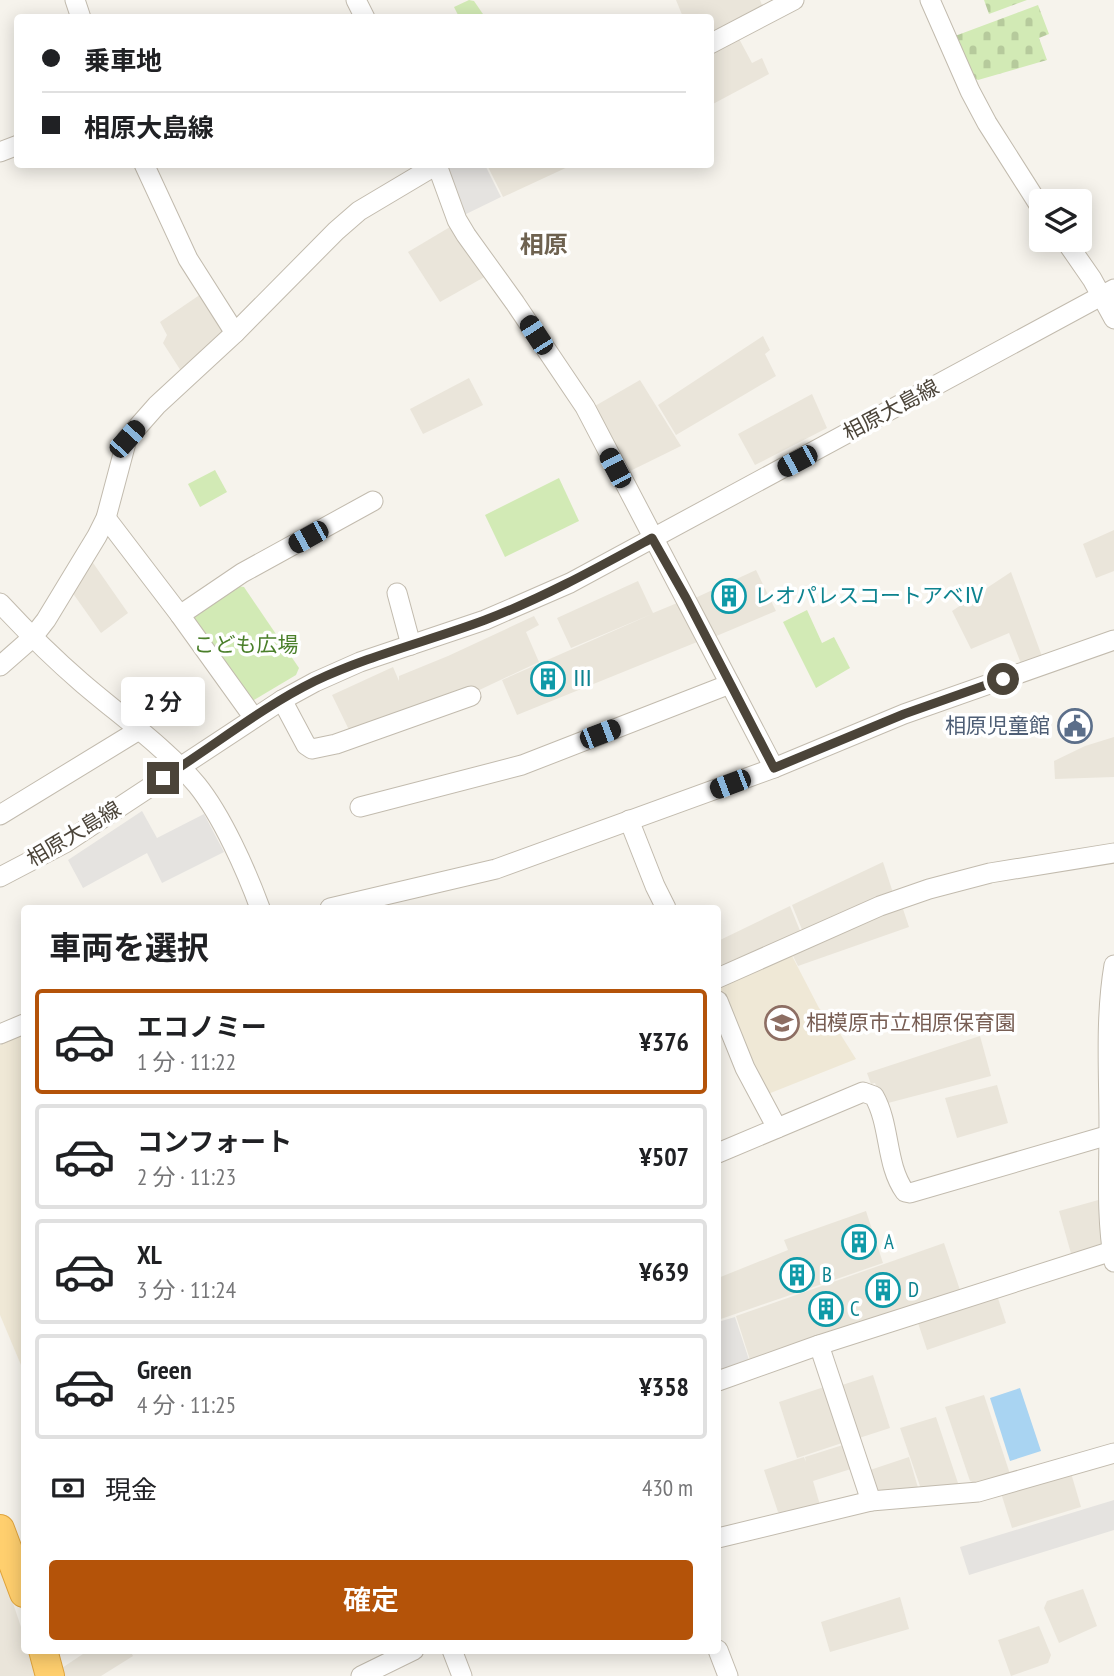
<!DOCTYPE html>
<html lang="ja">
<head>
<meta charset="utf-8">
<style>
  :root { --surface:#fff; --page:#f2f2f2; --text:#202124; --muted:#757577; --line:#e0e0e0; --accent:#b45309 }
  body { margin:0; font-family:"PT Sans Narrow","Noto Sans JP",sans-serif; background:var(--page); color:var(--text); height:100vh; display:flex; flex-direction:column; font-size:26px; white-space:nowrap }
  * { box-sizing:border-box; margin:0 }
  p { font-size:23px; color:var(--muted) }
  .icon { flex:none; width:38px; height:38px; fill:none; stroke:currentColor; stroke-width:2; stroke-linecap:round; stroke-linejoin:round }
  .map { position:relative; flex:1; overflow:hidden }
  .panel { position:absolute; left:21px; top:905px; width:700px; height:749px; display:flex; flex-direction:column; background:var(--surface); border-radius:7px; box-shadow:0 4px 18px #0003 }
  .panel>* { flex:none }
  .guide { position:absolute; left:14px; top:14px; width:700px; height:154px; border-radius:7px; box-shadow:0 4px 18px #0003; display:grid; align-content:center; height:154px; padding:0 28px; background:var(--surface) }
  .fabs { position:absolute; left:1029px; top:189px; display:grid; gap:14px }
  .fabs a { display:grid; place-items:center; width:63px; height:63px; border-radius:7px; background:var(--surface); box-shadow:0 4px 18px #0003; font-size:35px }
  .end { position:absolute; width:32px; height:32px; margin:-16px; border:9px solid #4b4439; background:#fff; box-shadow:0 0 0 4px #fff }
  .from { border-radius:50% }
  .bubble { position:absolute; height:49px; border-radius:7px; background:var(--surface); box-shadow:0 4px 18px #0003; font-size:23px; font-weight:600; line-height:49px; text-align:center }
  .car { position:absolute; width:21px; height:42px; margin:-21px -10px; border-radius:9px; box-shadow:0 0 5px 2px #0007; background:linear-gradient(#222 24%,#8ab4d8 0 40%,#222 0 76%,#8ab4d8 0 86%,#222 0) }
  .guide b { display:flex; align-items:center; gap:24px; height:66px; font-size:26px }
  .guide b+b { border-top:2px solid var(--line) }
  .guide i { width:18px; height:18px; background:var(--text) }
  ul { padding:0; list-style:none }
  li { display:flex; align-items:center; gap:21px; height:105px; margin:0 14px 10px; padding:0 14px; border:4px solid var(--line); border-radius:7px }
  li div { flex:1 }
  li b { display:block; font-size:26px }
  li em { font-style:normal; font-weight:600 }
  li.on { border-color:var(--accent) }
  li>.icon { width:63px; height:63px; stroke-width:1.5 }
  h2 { padding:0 28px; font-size:32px; line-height:84px }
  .pay { display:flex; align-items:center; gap:18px; height:77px; padding:0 28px; font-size:26px }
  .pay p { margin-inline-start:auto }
  .cta { display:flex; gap:14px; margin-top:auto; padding:14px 28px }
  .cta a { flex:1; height:80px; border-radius:7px; background:var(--accent); color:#fff; font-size:28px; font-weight:600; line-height:80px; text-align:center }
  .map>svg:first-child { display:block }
  .residential { fill:#eae5da }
  .education { fill:#efe8d6 }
  .cemetery { fill:url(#cemetery-stones) }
  .park { fill:#d2eab5 }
  .parking { fill:#e5e3e0 }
  .water { fill:#a9d4f2 }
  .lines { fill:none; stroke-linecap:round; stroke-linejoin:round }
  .minor-casing { stroke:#c2bbae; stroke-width:21 }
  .highway-casing { stroke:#e0a43c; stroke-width:30 }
  .minor { stroke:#fff; stroke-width:19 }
  .highway { stroke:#ffcf6e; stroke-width:28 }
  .route { stroke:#4b4439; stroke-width:9 }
  .labels { text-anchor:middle; stroke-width:7; stroke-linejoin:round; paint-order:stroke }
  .street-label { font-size:21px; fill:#4b4439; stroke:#fff }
  .culture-label { font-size:21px; fill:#0d838f; stroke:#fff; text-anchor:start }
  .park-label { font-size:21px; fill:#4a7f2a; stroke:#fff }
  .service-label { font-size:21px; fill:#4e5e75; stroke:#fff; text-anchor:end }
  .education-label { font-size:21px; fill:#785e54; stroke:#fff; text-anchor:start }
  .quarter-label { font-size:24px; font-weight:bold; fill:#6e6250; stroke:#fff }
</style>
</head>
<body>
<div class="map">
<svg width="1114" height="1676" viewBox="0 0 1114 1676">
  <defs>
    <pattern id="cemetery-stones" width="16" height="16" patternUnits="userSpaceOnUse" patternTransform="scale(1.75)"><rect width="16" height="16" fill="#d2eab5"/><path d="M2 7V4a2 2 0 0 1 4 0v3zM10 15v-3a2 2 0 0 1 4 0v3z" fill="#b6ca9c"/></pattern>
  </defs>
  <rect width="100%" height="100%" fill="#f6f3ec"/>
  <!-- residential -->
  <g class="residential">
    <polygon points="676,0 760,0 762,5 759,12 711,38 710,18 683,17"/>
    <polygon points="737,35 752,63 762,58 769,74 711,105 710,50"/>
    <polygon points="487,165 572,165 503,197"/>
    <polygon points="455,224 488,275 440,302 408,252"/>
    <polygon points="204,292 225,329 181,371 163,343 167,335 160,322"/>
    <polygon points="763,336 770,350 765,354 776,376 676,435 658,405"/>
    <polygon points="469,378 483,405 423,434 410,409"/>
    <polygon points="640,380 681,446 624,474 595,406"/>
    <polygon points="812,394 827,428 755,465 738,434"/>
    <polygon points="1114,530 1114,571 1096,578 1083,544"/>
    <polygon points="91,560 128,613 101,633 72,592"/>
    <polygon points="756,570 776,611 714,637 693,599"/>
    <polygon points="1011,572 1043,659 1022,666 1009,633 971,649 952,611"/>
    <polygon points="638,581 653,613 682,601 702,640 517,715 502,680 652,614 571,648 557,618"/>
    <polygon points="534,616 539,625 526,632 539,662 473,693 350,732 332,695 393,667 399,681 399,676 448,656"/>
    <polygon points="1114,737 1114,777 1055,779 1054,761 1085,746"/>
    <polygon points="883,862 893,893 803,932 792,905"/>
    <polygon points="901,903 909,927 798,966 791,952"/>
    <polygon points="790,906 801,933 718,969 718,941"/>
    <polygon points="980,1036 991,1076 888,1103 882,1100 875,1083 871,1084 867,1073"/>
    <polygon points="997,1085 1008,1123 957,1138 945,1098"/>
    <polygon points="1102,1199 1102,1246 1072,1257 1059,1211"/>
    <polygon points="866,1211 883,1263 718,1320 718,1278 788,1250 784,1240"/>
    <polygon points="944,1243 961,1293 751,1363 736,1316"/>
    <polygon points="996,1292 1006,1323 927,1350 918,1323"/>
    <polygon points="873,1375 890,1428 856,1439 839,1386"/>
    <polygon points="827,1386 845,1442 797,1458 779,1402"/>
    <polygon points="984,1395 1010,1474 977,1484 970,1481 945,1407"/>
    <polygon points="936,1417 958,1483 954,1487 921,1489 900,1428"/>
    <polygon points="846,1444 854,1468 813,1481 820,1505 785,1515 778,1512 764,1470 804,1457 806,1462 805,1457"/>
    <polygon points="909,1457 919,1491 879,1493 873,1489 867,1471"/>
    <polygon points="1071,1473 1081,1507 1012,1528 1001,1493"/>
    <polygon points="0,1564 24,1636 24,1650 29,1650 37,1676 0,1676"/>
    <polygon points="1083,1589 1097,1626 1059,1643 1044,1608 1047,1601"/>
    <polygon points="900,1597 909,1629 830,1652 821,1622"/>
    <polygon points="1039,1626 1051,1655 1048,1663 1011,1676 998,1640"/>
    <polygon points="89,1650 130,1650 133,1656 101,1676 65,1676 62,1668"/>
  </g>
  <!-- education -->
  <g class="education">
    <polygon points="790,952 819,1008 839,1032 856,1059 768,1094 718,985"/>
    <polygon points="24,1034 24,1363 21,1365 0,1315 0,1045"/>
  </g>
  <!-- cemetery -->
  <g class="cemetery">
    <polygon points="984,0 1027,0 989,14"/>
    <polygon points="1038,5 1049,34 1039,38 1047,60 978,80 971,77 955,36"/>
  </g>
  <!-- park -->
  <g class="park">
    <polygon points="469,0 474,1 485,17 459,17 454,7"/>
    <polygon points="215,470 227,492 200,507 188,484"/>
    <polygon points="559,478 579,521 505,557 485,515"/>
    <polygon points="237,586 244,587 299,668 296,675 254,700 245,699 194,623 195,614"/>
    <polygon points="807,610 822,643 834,637 850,668 816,688 783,622"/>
  </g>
  <!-- parking -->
  <g class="parking">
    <polygon points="448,165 485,165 501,197 462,216 446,170"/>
    <polygon points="142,811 157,838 204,814 224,852 162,883 147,853 83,888 68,860"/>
    <polygon points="735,1317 750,1363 718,1374 718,1322"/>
    <polygon points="1114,1500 1114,1530 969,1575 960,1547"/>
  </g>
  <!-- water -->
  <polygon class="water" points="1020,1388 1041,1451 1010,1461 990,1398"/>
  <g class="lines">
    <!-- minor casing -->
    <g class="minor-casing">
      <g id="minor">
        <polyline points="75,0 81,18"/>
        <polyline points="356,0 365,18"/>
        <polyline points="930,0 970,91 987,123 1041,208"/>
        <polyline points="710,44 794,0"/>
        <polyline points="0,152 18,145"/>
        <polyline points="144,164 188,259 235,333"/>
        <polyline points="437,165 457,220 466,235 515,303 585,407 774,768"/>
        <polyline points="1065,240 1092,279 1114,319"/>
        <polyline points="106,518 180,615 254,718"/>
        <polyline points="397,593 411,645"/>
        <path d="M0 603C26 631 52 657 81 682 118 714 165 747 197 785 222 816 246 870 260 908"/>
        <polyline points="180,615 242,573 373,501"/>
        <polyline points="0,666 32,638 46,620 97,536 106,518 127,439 157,405 235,333 336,231 359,211 438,164"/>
        <polyline points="282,700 306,745 312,749 336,744 471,696"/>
        <polyline points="360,807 522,765 730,684"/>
        <polyline points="0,815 139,730"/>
        <polyline points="629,820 655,886 666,908"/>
        <polyline points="0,877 65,843 282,700 315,682 360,662 485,620 570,583 1114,289"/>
        <polyline points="330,908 496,869 774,768 904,714 1114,640"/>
        <path d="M1114 965C1105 1018 1109 1072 1109 1127 1109 1171 1106 1218 1114 1262"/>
        <polyline points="718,978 880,906 929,889 990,873 1114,853"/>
        <polyline points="718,1001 745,1068 777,1128"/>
        <polyline points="0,1034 24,1024"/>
        <path d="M718 1153 863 1092 874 1096C891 1126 885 1164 905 1192L910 1193 1109 1135"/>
        <polyline points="819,1345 871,1501"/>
        <polyline points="718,1381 819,1345 1112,1251"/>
        <polyline points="718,1538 871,1501 978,1492 1114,1453"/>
        <polyline points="452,1650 462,1676"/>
        <polyline points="718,1650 728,1676"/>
        <polyline points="361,1676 414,1650"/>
      </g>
    </g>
    <!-- highway casing -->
    <g class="highway-casing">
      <g id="highway">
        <polyline points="0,1529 24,1593"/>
        <polyline points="43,1650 50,1676"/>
      </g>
    </g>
    <!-- minor -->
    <use href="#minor" class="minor"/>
    <!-- highway -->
    <use href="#highway" class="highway"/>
  </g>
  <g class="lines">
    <!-- route -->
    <path class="route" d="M163 778C214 746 262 707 315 681 370 655 429 641 485 620 543 598 597 568 652 538L686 598 774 768 904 714 1003 679"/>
  </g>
  <!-- icons -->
  <defs>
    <g id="building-ring" transform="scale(1.75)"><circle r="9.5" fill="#fff" stroke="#0f9aa8" stroke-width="1.5"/><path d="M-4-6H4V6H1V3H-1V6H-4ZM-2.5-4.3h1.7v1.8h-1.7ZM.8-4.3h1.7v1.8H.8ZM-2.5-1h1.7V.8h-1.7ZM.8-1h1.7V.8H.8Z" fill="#0f9aa8"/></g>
    <g id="civic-ring" transform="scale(1.75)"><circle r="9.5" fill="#fff" stroke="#5c6f8a" stroke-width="1.5"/><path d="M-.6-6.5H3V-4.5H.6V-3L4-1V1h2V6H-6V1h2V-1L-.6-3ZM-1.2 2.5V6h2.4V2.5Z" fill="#5c6f8a"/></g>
    <g id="school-ring" transform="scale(1.75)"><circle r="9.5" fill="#fff" stroke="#8d6e63" stroke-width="1.5"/><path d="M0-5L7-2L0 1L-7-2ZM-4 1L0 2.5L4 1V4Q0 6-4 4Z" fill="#8d6e63"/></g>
  </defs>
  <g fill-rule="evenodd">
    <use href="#building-ring" x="729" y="596"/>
    <use href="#building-ring" x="548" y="679"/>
    <use href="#civic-ring" x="1075" y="726"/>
    <use href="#school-ring" x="782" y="1023"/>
    <use href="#building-ring" x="859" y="1242"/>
    <use href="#building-ring" x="797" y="1275"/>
    <use href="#building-ring" x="883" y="1290"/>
    <use href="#building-ring" x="826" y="1309"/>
  </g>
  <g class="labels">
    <!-- street labels -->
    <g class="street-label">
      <text transform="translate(891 410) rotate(-28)" y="7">相原大島線</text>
      <text transform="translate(74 834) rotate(-31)" y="7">相原大島線</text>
    </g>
    <!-- culture labels -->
    <g class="culture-label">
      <text x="754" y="603">レオパレスコートアベⅣ</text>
      <text x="572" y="686">Ⅲ</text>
      <text x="884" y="1249">A</text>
      <text x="822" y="1282">B</text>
      <text x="908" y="1297">D</text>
      <text x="850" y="1316">C</text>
    </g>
    <!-- park labels -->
    <g class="park-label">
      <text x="246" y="652">こども広場</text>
    </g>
    <!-- service labels -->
    <g class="service-label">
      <text x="1050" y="733">相原児童館</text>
    </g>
    <!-- education labels -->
    <g class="education-label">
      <text x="806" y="1030">相模原市立相原保育園</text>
    </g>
    <!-- quarter labels -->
    <g class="quarter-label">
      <text x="544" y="253">相原</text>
    </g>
  </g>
</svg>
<div class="fabs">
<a><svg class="icon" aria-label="layers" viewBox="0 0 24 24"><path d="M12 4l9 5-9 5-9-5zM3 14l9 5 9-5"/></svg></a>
</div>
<i class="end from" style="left:1003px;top:679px"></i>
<i class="end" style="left:163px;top:778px"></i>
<div class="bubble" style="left:121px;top:677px;width:84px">2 分</div>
<i class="car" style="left:536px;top:335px;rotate:327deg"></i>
<i class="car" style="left:127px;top:439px;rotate:42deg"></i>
<i class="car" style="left:797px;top:461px;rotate:242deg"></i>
<i class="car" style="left:615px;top:468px;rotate:332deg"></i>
<i class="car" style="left:308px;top:537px;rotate:241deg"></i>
<i class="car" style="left:600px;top:734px;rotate:69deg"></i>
<i class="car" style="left:730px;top:784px;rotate:249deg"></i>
<div class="guide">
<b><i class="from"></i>乗車地</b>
<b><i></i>相原大島線</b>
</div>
<section class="panel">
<h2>車両を選択</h2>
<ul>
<li class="on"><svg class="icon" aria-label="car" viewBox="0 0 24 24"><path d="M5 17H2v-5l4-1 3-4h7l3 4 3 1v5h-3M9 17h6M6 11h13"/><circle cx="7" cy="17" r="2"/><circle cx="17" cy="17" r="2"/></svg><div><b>エコノミー</b><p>1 分 · 11:22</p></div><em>¥376</em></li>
<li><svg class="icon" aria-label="car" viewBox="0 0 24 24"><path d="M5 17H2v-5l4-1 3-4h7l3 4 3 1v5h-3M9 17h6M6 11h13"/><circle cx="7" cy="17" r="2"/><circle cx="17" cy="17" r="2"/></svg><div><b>コンフォート</b><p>2 分 · 11:23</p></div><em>¥507</em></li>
<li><svg class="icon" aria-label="car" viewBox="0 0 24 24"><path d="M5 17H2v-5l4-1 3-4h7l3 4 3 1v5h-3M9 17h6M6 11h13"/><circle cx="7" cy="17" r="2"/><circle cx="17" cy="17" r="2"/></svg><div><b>XL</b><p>3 分 · 11:24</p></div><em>¥639</em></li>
<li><svg class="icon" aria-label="car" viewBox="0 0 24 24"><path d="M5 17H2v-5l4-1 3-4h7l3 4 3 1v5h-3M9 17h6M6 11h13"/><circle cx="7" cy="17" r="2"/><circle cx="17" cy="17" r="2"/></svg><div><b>Green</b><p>4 分 · 11:25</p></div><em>¥358</em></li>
</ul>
<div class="pay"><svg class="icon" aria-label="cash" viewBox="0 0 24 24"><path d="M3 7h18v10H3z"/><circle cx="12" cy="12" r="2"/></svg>現金<p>430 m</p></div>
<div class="cta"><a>確定</a></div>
</section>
</div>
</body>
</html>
